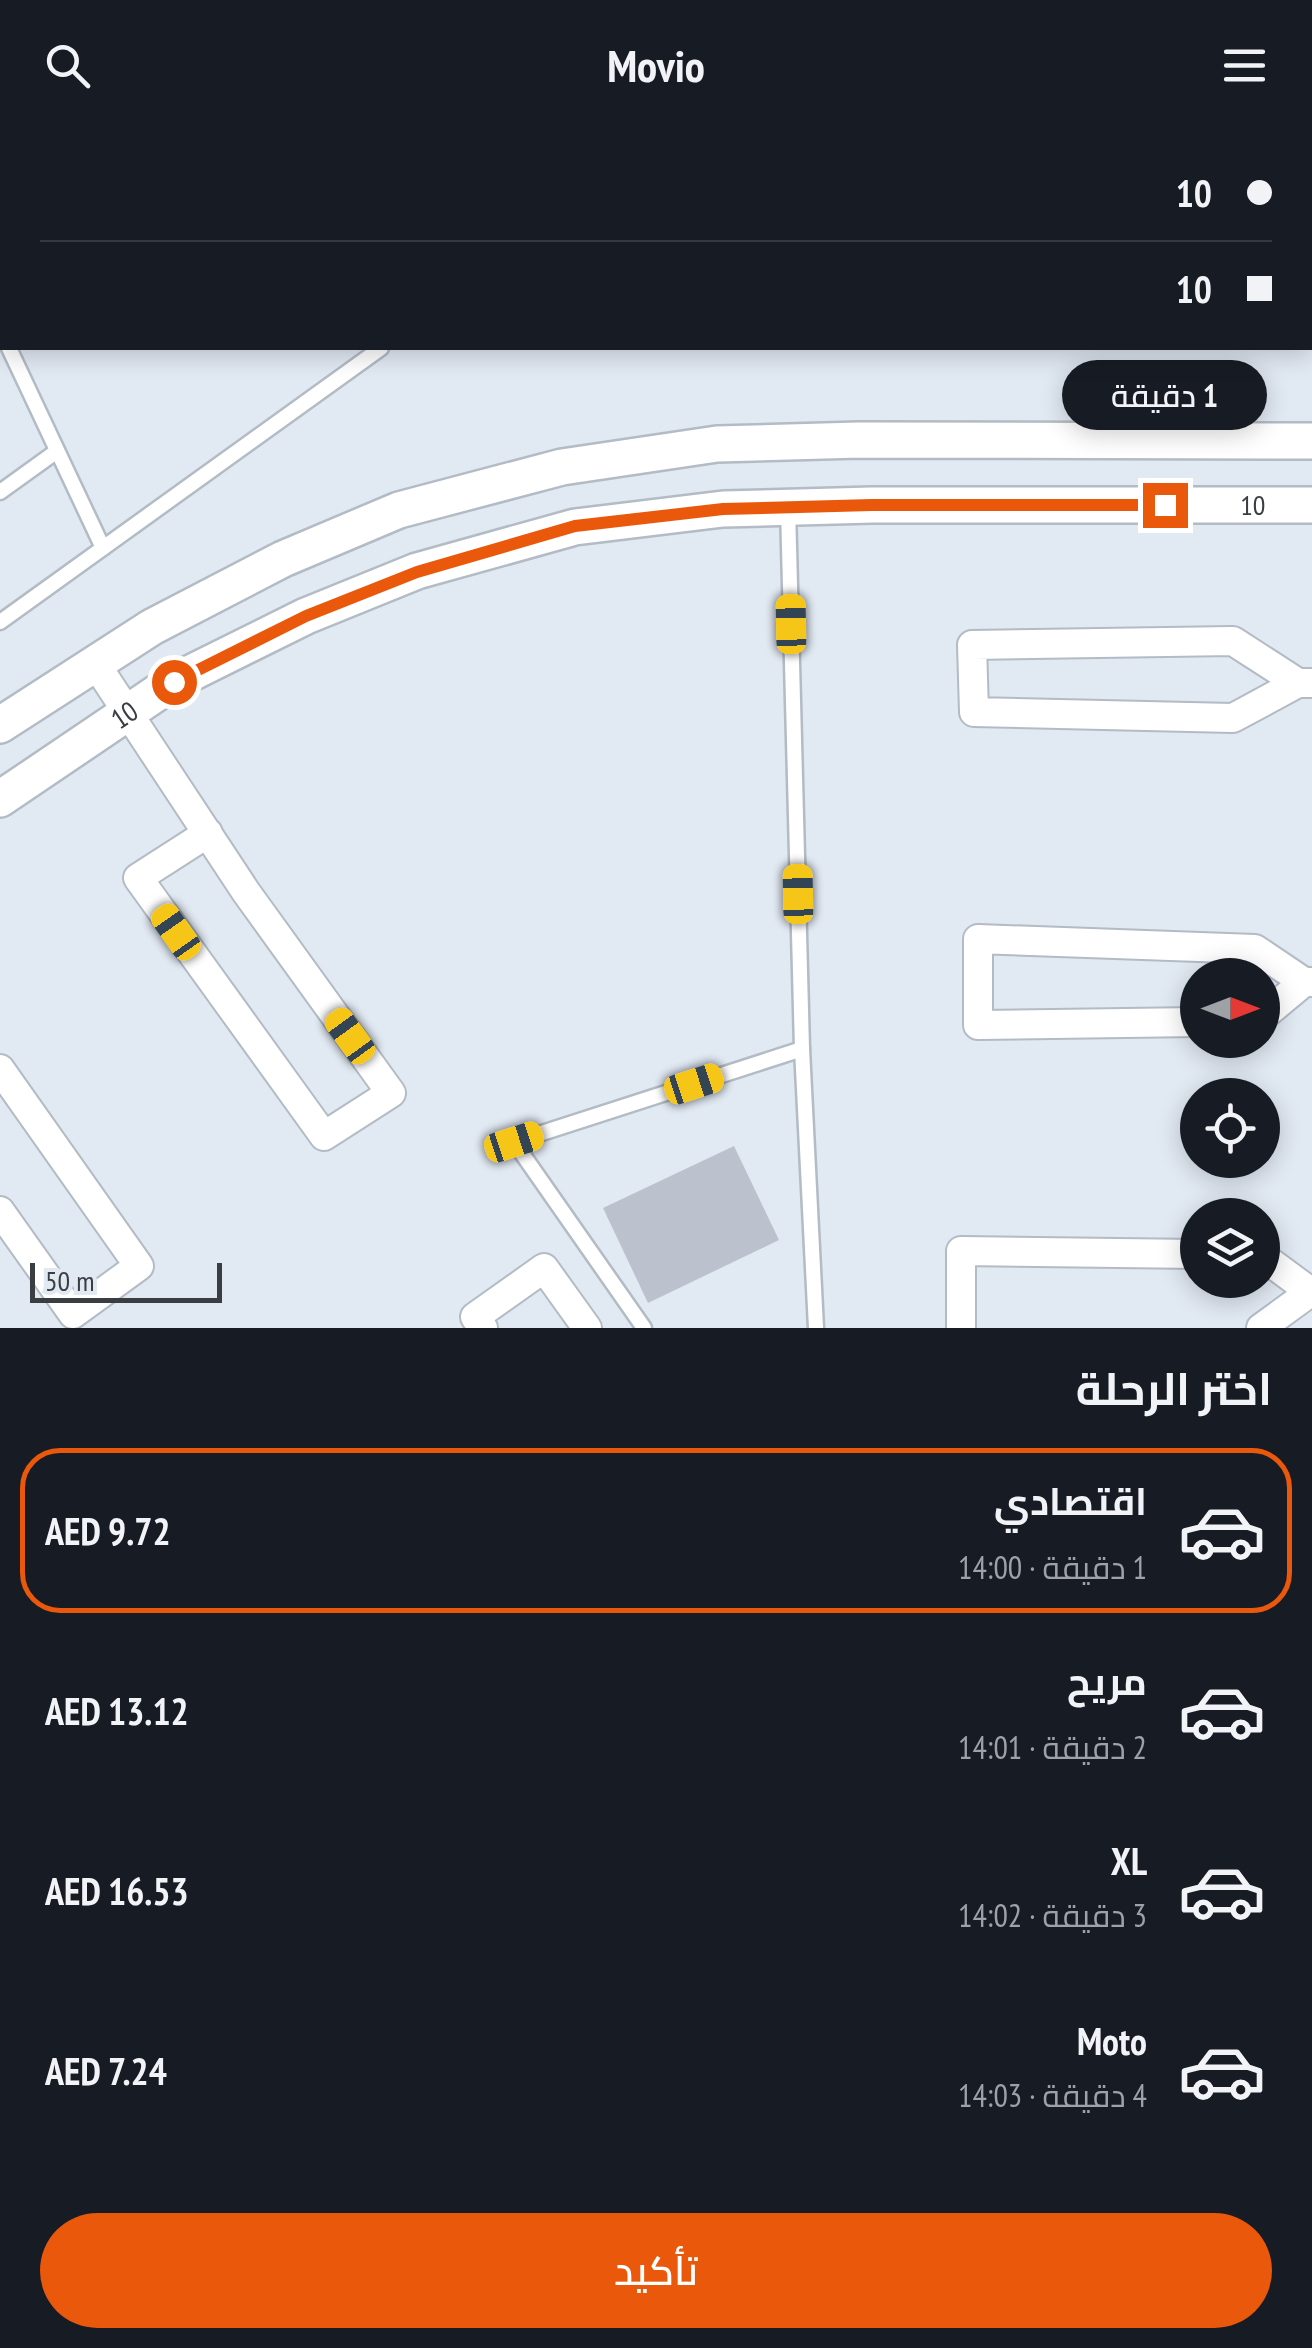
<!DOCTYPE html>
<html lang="ar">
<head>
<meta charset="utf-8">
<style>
  :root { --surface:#171b24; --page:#242831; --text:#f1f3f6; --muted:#9ea1a6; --line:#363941; --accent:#ea580c }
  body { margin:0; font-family:"PT Sans Narrow",Cairo,sans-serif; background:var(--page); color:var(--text); direction:rtl; height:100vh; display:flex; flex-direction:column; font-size:38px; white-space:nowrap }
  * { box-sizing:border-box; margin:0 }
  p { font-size:32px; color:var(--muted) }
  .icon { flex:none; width:55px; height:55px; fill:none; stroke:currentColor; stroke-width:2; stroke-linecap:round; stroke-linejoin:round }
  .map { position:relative; height:1198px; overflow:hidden; direction:ltr }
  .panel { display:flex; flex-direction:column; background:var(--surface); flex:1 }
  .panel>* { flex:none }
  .top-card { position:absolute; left:0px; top:0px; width:1312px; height:220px; box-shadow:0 5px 25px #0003; direction:rtl; display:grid; align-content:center; height:220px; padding:0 40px; background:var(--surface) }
  .needle { width:65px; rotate:90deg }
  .buttons { position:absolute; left:1180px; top:828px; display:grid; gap:20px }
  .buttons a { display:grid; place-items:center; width:100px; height:100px; border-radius:50%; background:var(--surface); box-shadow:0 5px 25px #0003; font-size:50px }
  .scale { position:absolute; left:30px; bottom:25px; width:192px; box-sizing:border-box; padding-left:10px; border:5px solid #3a3d41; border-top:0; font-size:28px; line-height:35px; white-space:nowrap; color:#3a3d41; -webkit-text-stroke:8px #e1e9f3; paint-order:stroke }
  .end { position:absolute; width:45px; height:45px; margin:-22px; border:12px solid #ea580c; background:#fff; box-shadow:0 0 0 5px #fff }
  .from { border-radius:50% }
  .bubble { position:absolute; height:70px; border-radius:35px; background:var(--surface); box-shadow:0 5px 25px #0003; font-size:32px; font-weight:600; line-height:70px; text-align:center; direction:rtl }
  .car { position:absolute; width:30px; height:60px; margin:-30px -15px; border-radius:12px; box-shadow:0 0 8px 2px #0007; background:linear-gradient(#f5c518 24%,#345 0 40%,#f5c518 0 76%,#345 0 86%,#f5c518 0) }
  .top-card b { display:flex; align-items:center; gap:35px; height:95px; font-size:38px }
  .top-card b+b { border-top:2px solid var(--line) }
  .top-card i { width:25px; height:25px; background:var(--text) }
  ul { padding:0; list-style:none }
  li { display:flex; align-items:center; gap:30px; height:165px; margin:0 20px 15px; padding:0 20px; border:5px solid transparent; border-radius:40px }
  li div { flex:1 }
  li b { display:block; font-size:38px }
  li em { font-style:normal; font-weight:600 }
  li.active { border-color:var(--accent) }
  li>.icon { width:90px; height:90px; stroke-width:1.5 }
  h2 { padding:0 40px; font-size:45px; line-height:120px }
  .primary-button { display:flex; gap:20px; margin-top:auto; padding:20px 40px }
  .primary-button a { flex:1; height:115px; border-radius:60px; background:var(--accent); color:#fff; font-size:40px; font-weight:600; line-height:115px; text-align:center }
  header { display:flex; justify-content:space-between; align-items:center; height:130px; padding:0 40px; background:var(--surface); font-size:45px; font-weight:600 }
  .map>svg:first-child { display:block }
  .building { fill:#bbc2cd }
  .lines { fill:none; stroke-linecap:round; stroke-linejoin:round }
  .service-casing { stroke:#b3bbc5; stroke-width:19 }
  .minor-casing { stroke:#b3bbc5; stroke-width:32 }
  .tertiary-casing { stroke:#b3bbc5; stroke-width:40 }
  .service { stroke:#fff; stroke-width:14 }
  .minor { stroke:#fff; stroke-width:28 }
  .tertiary { stroke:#fff; stroke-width:35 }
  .route { stroke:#ea580c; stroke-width:12 }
  .labels { text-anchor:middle; stroke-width:10; stroke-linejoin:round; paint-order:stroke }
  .street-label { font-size:28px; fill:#3a3d41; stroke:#e1e9f3 }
</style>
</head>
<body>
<header><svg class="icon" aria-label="menu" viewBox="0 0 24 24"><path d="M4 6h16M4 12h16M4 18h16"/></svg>Movio<svg class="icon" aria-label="search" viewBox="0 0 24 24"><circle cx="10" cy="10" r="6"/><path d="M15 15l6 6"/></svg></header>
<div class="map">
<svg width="1312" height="1198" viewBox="0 0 1312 1198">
  <rect width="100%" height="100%" fill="#e1e9f3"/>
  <!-- building -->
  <polygon class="building" points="734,1016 779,1110 648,1173 603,1078"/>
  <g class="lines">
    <!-- service casing -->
    <g class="service-casing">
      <g id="service">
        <polyline points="162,2 167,0"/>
        <polyline points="284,2 289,0"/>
        <polyline points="680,2 684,0"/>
        <polyline points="0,75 2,74"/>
        <polyline points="0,134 2,133"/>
        <polyline points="0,199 2,204"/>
        <polyline points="9,218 103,418"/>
        <polyline points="0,362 57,321"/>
        <polyline points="788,378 802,919 816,1198"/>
        <polyline points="0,492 381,218"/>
        <polyline points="644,1198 514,1012 802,919"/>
      </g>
    </g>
    <!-- minor casing -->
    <g class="minor-casing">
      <g id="minor">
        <polyline points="95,533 246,762 391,963 324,1006 138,748 208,703"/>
        <polyline points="1298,553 1233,511 972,515 974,582 1233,588 1298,553 1312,553"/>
        <polyline points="1262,887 1304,852"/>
        <polyline points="1198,892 978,895 978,809 1255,819 1304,852 1312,852"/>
        <polyline points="0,939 139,1136 73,1184 0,1081"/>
        <polyline points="1262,1126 1312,1163"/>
        <polyline points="483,1198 475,1187 544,1138 587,1198"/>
        <polyline points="961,1198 961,1121 1198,1124"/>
        <polyline points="1261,1198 1309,1163"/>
      </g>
    </g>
    <!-- tertiary casing -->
    <g class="tertiary-casing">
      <g id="tertiary">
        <polyline points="30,2 35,0"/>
        <polyline points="0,16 2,15"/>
        <polyline points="0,595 152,497 283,429 399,380 562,337 717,314 859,310 1312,311"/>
        <path id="s1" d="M0 669 173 552 306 486 417 441 575 397 723 379 872 375H1312"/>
      </g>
    </g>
    <!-- service -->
    <use href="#service" class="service"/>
    <!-- minor -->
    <use href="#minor" class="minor"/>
    <!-- tertiary -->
    <use href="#tertiary" class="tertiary"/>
  </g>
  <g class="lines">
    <!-- route -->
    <polyline class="route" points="174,552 306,486 417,442 575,396 723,379 872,375 1165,375"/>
  </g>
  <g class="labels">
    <!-- street labels -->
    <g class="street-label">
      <text dy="10" stroke="none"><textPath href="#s1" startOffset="1320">10</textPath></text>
      <text dy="10" stroke="none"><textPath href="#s1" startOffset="150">10</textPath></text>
    </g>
  </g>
</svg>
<div class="buttons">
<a><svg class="needle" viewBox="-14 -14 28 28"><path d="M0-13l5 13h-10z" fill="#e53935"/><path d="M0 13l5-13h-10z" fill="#9ea1a6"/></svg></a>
<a><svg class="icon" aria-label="locate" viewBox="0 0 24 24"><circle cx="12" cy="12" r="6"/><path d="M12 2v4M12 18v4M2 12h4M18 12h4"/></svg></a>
<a><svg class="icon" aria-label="layers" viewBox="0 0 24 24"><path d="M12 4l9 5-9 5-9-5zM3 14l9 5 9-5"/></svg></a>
</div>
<div class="scale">50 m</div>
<i class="end from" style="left:174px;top:552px"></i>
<i class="end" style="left:1165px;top:375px"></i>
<div class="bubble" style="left:1062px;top:230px;width:205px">1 دقيقة</div>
<i class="car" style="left:791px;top:494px;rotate:359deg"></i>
<i class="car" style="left:798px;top:764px;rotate:359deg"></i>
<i class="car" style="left:176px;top:802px;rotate:325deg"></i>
<i class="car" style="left:350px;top:906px;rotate:324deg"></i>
<i class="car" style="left:694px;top:954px;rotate:72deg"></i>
<i class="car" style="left:514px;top:1012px;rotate:72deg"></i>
<div class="top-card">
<b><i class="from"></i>10</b>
<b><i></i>10</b>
</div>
</div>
<section class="panel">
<h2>اختر الرحلة</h2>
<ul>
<li class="active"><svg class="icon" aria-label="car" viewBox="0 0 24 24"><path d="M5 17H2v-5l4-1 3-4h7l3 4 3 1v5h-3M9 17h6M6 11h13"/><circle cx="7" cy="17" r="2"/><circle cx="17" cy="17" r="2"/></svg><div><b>اقتصادي</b><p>1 دقيقة · 14:00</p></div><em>AED 9.72</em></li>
<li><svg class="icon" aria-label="car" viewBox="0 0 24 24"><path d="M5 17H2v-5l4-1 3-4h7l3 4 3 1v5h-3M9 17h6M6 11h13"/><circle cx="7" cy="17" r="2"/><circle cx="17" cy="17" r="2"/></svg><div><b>مريح</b><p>2 دقيقة · 14:01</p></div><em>AED 13.12</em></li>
<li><svg class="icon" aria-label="car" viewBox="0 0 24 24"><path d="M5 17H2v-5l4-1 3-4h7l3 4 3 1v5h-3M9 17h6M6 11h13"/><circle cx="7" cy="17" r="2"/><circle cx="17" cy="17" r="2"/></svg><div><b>XL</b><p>3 دقيقة · 14:02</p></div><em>AED 16.53</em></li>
<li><svg class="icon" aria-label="car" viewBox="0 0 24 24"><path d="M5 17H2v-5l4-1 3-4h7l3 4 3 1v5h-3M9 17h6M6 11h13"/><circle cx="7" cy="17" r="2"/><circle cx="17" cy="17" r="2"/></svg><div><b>Moto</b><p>4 دقيقة · 14:03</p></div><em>AED 7.24</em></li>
</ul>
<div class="primary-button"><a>تأكيد</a></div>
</section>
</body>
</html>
